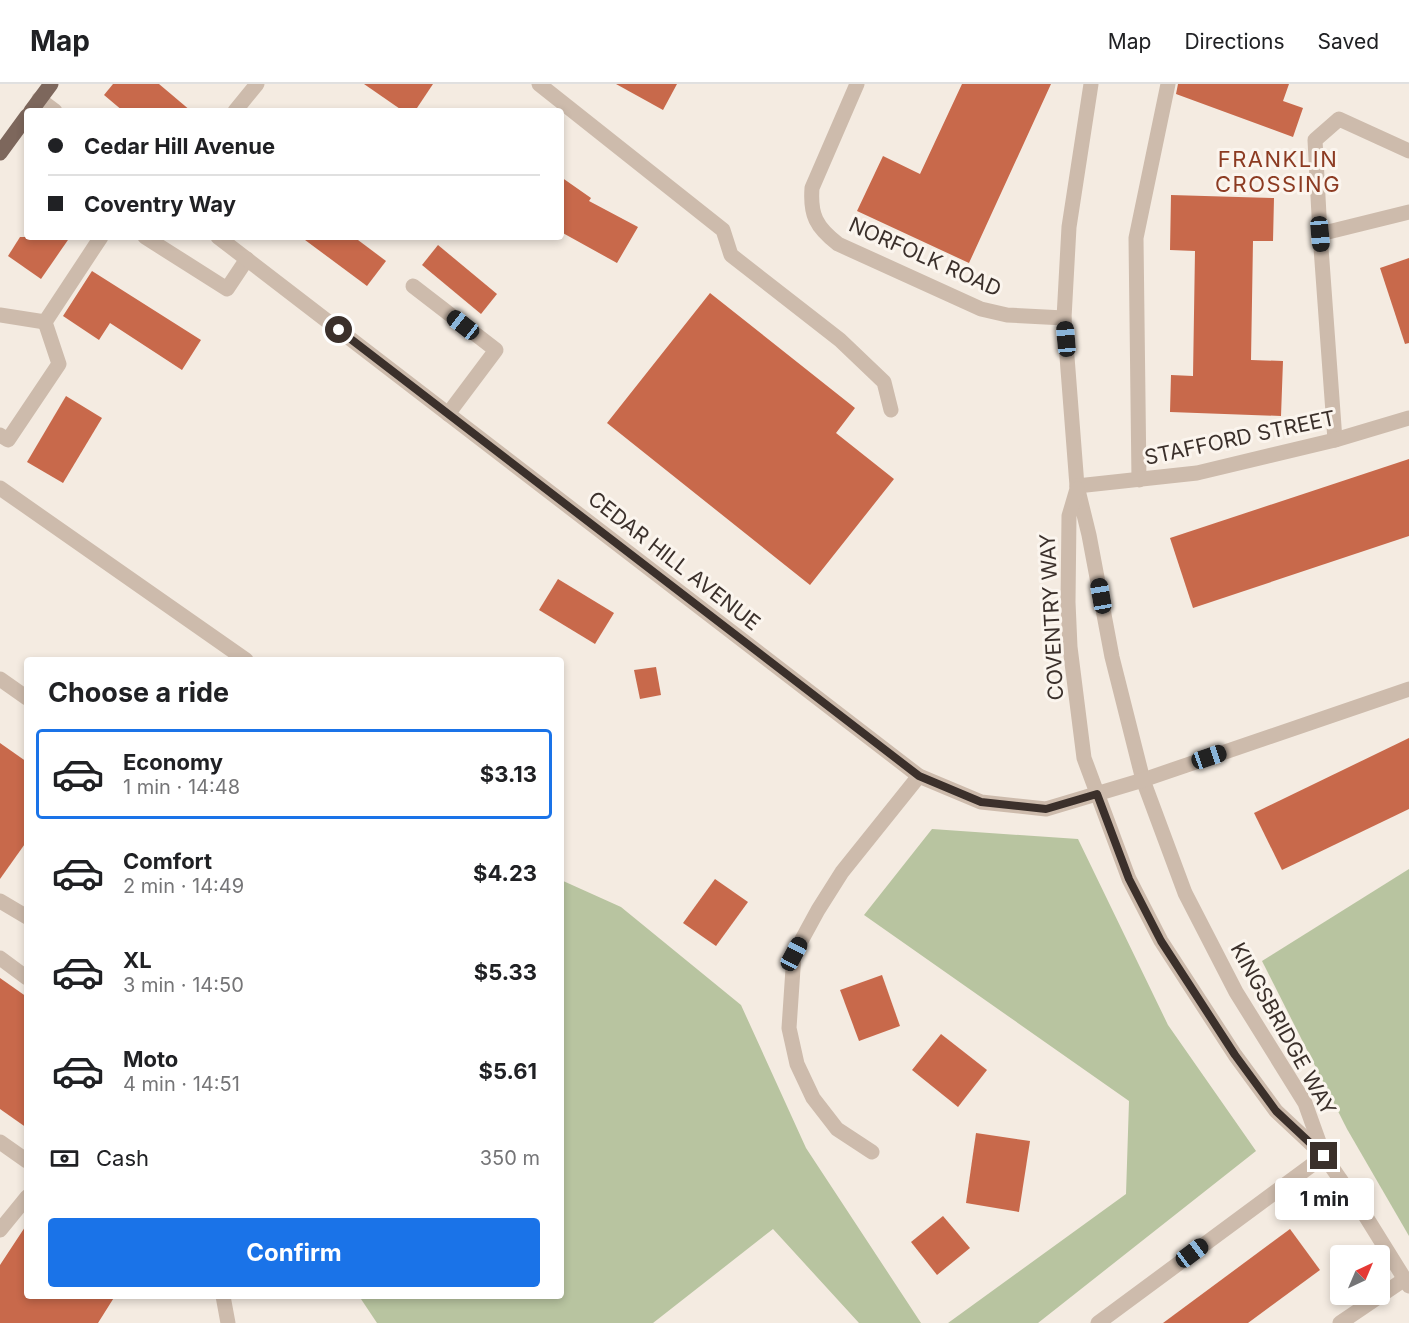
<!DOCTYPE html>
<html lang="en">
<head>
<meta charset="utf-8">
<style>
  :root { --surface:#fff; --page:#f6f6f6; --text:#202124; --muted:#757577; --line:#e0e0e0; --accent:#1a73e8 }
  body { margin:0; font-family:Inter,sans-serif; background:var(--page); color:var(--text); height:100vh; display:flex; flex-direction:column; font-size:22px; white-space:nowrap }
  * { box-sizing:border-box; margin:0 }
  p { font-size:20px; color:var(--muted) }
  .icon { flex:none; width:33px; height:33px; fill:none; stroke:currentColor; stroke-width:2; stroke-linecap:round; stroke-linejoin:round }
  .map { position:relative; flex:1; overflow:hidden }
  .drawer { position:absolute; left:24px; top:573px; width:540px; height:642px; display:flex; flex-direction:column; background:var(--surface); border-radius:6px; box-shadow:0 3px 9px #0003 }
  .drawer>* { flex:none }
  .guide { position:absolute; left:24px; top:24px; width:540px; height:132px; border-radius:6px; box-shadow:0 3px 9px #0003; display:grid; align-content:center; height:132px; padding:0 24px; background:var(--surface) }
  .needle { width:39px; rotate:44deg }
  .controls { position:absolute; left:1330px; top:1161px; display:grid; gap:12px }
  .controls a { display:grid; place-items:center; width:60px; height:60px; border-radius:6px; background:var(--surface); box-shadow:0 3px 9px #0003; font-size:30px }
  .end { position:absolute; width:27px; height:27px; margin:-14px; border:8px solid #3b302b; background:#fff; box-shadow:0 0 0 3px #fff }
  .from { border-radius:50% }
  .bubble { position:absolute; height:42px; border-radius:6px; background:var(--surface); box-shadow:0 3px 9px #0003; font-size:20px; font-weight:700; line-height:42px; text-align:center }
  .car { position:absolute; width:18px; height:36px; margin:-18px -9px; border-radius:8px; box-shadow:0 0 4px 2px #0007; background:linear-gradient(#222 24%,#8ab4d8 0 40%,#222 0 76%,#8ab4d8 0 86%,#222 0) }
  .guide b { display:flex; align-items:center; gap:21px; height:57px; font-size:22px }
  .guide b+b { border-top:2px solid var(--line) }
  .guide i { width:15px; height:15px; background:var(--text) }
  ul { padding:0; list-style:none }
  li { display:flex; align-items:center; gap:18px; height:90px; margin:0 12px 9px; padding:0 12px; border:3px solid transparent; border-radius:6px }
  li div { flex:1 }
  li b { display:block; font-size:22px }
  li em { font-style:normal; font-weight:700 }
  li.on { border-color:var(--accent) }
  li>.icon { width:54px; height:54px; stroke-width:1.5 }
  h2 { padding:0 24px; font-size:27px; line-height:72px }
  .pay { display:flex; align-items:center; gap:15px; height:66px; padding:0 24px; font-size:22px }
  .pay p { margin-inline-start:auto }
  .cta { display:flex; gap:12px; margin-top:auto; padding:12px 24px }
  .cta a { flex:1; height:69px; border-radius:6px; background:var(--accent); color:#fff; font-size:24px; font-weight:700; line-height:69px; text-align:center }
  header { display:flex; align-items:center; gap:36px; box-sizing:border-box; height:84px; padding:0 30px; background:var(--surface); border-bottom:2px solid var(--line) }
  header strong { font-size:28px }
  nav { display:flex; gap:33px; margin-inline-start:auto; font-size:21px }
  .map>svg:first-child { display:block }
  .green { fill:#b8c4a0 }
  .building { fill:#c8694b }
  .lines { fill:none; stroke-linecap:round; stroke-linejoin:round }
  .minor { stroke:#cdbbac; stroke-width:15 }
  .major { stroke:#7d675c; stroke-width:15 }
  .route { stroke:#3b302b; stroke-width:8 }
  .labels { text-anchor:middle; stroke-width:6; stroke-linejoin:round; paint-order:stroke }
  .street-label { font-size:21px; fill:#3b302b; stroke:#fbf5ee }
  .neighbourhood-label { font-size:22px; letter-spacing:1.5px; fill:#8c3b22; stroke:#fbf5ee }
</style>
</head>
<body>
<header>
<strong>Map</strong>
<nav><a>Map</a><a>Directions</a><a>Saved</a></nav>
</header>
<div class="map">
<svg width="1409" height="1239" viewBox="0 0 1409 1239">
  <rect width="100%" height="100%" fill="#f4ebe1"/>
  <!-- green -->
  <g class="green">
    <polygon points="932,745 1078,755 1168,941 1256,1067 1038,1239 948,1239 1126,1110 1129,1017 864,831"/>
    <polygon points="1409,785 1409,1152 1347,1045 1262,877"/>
    <polygon points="561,796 621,823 741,921 806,1064 921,1239 859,1239 773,1145 653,1239 377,1239 359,1212 561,1212"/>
  </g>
  <!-- building -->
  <g class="building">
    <polygon points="113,0 159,0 191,27 123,27 104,11"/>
    <polygon points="364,0 433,0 415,27 403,27"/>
    <polygon points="616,0 677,0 663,26"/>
    <polygon points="962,0 1051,0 969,179 857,127 883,72 920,90"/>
    <polygon points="1178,0 1289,0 1283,17 1303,24 1293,53 1176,10"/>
    <polygon points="561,93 591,114 589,117 638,143 617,179 561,148"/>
    <polygon points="1171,111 1274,114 1273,157 1253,157 1251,276 1283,277 1281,332 1170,328 1171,291 1193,292 1195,167 1170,166"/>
    <polygon points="20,153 70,153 41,195 8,172"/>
    <polygon points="301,153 354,153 386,177 367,202"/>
    <polygon points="438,161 497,210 481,230 422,181"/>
    <polygon points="1409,174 1409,259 1405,260 1380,184"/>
    <polygon points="92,187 201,256 182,286 110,239 99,256 63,232"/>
    <polygon points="710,209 855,324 836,349 894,395 810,501 607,339"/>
    <polygon points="66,312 102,334 63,399 27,378"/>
    <polygon points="1409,375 1409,452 1193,524 1170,454"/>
    <polygon points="558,495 614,529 595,560 539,526"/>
    <polygon points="656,583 661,611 640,615 634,586"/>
    <polygon points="1409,654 1409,725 1282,786 1254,729"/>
    <polygon points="0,659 27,678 27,757 0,795"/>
    <polygon points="715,795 748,818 716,862 683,839"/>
    <polygon points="882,891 900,942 859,957 840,906"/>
    <polygon points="0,894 27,913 27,1044 0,1025"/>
    <polygon points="941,950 987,986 958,1023 912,986"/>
    <polygon points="976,1049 1030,1057 1019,1128 966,1119"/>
    <polygon points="943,1132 970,1164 937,1191 911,1158"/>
    <polygon points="27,1140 27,1212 115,1212 98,1239 0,1239 0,1181"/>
    <polygon points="1290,1145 1320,1186 1248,1239 1163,1239"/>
  </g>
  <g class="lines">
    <!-- minor -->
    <g class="minor">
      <polyline points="539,0 723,146 731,171 840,256 884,298 891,326"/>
      <path d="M857 0 812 104C810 131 816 143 838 160L981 225 1007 231 1064 234"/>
      <polyline points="1091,0 1069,143 1064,234 1077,402 1089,451 1112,573 1143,696 1185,809 1236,908 1305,1019 1324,1072 1363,1128 1409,1202"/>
      <polyline points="39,15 55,27"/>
      <polyline points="235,27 257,0"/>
      <polyline points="1320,150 1409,128"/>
      <polyline points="145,153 227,205 247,175"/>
      <polyline points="218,153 919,692 981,718 1046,725 1143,696 1409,605"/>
      <polyline points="413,202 496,266 448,330"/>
      <polyline points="0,231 45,238"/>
      <polyline points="0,351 8,356 59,280 45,238 101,153"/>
      <polyline points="1335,356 1320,150 1315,56 1339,35 1409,67"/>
      <polyline points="1139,396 1136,154 1168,0"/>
      <polyline points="1077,402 1197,389 1335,356 1409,334"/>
      <polyline points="0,404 246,576"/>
      <polyline points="1077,405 1069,432 1068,518 1070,563 1084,674 1129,795 1161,857 1235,971 1276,1027 1322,1070"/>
      <polyline points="0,595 27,614"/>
      <polyline points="0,817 27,833"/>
      <polyline points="0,874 27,894"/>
      <polyline points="0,1058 27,1077"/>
      <polyline points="872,1068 837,1045 813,1014 797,980 789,944 794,870 818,826 842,788 919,692"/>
      <polyline points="0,1146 27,1113"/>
      <polyline points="223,1212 228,1239"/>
      <polyline points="1098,1239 1324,1072"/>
      <polyline points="1340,1239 1405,1195"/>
    </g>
    <!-- major -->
    <g class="major">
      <polyline points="31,27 51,0"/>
      <polyline points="0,69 27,32"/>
    </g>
  </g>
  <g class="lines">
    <!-- route -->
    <polyline class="route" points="339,246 919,692 981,718 1046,725 1097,710 1129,795 1161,857 1235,971 1276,1027 1324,1072"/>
  </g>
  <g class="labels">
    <!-- street labels -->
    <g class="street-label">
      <text transform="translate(925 173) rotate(24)" y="7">NORFOLK ROAD</text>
      <text transform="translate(1240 354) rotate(-12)" y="7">STAFFORD STREET</text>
      <text transform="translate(674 477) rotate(38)" y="7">CEDAR HILL AVENUE</text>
      <text transform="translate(1052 533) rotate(-93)" y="7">COVENTRY WAY</text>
      <text transform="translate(1283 945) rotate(61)" y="7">KINGSBRIDGE WAY</text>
    </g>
    <!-- neighbourhood labels -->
    <g class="neighbourhood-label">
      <text x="1278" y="83">FRANKLIN<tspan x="1278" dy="25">CROSSING</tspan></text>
    </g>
  </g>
</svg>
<div class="controls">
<a><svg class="needle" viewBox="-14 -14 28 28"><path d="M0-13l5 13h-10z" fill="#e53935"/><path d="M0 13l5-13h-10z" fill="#757577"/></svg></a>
</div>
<i class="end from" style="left:339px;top:246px"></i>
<i class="end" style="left:1324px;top:1072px"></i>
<div class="bubble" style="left:1275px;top:1094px;width:99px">1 min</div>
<i class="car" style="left:1320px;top:150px;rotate:175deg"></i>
<i class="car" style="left:463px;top:241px;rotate:308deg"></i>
<i class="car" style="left:1066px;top:255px;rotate:355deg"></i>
<i class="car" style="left:1101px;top:512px;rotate:350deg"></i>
<i class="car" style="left:1209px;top:673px;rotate:71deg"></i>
<i class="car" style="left:794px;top:870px;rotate:28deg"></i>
<i class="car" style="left:1192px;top:1169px;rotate:53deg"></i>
<div class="guide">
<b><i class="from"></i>Cedar Hill Avenue</b>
<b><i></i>Coventry Way</b>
</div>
<section class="drawer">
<h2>Choose a ride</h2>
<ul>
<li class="on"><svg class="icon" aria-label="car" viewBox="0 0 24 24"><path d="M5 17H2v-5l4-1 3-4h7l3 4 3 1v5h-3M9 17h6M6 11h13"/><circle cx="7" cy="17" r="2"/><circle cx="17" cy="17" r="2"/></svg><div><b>Economy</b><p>1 min · 14:48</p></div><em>$3.13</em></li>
<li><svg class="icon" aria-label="car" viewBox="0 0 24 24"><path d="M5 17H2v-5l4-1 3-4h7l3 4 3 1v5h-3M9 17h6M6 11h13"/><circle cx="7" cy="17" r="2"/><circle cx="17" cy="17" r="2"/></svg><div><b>Comfort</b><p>2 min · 14:49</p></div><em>$4.23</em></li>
<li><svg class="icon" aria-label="car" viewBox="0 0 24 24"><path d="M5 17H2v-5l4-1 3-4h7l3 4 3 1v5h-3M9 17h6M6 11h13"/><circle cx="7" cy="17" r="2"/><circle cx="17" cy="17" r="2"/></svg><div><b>XL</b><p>3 min · 14:50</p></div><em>$5.33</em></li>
<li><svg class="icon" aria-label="car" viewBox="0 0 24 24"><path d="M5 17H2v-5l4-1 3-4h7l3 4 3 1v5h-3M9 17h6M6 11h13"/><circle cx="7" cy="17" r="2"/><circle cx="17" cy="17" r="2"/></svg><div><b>Moto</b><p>4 min · 14:51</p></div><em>$5.61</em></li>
</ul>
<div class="pay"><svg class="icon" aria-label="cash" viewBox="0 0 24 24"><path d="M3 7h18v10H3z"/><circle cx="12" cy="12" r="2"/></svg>Cash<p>350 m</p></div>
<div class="cta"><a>Confirm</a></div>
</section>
</div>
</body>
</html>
